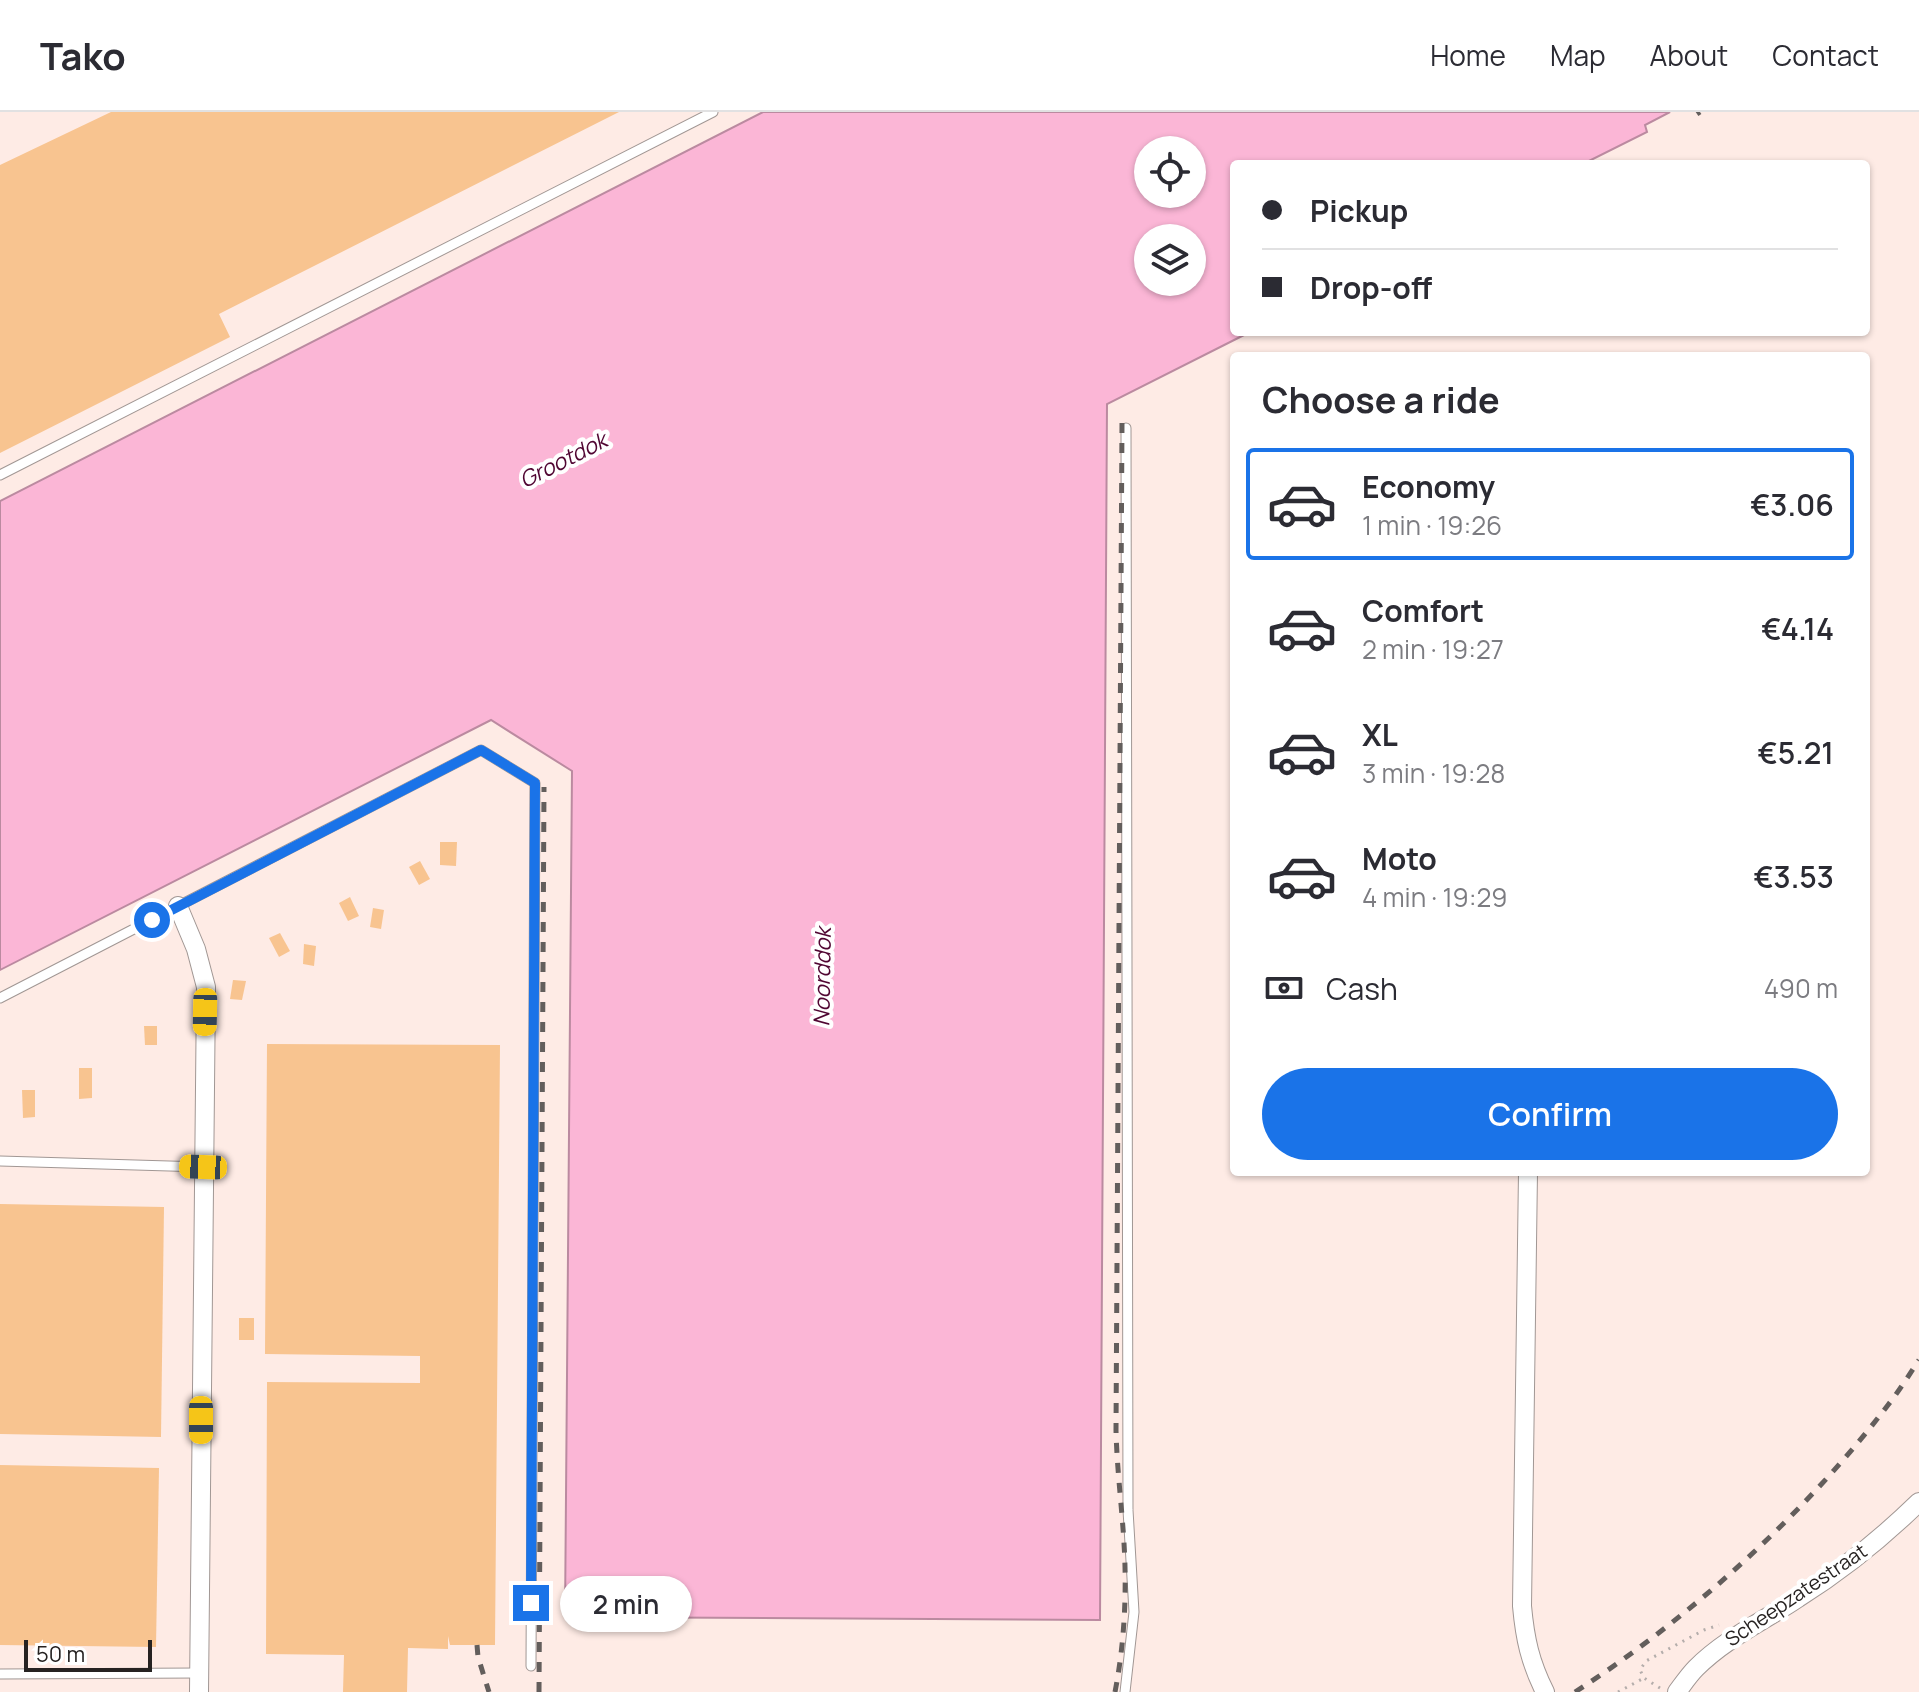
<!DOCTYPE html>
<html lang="en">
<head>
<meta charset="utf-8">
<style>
  :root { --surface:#fff; --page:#f2f2f3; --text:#2b2b33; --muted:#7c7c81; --line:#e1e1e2; --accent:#1a73e8 }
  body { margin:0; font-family:Manrope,sans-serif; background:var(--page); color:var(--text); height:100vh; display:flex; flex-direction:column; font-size:30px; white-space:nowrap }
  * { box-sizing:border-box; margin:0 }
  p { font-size:26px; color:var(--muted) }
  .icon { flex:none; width:44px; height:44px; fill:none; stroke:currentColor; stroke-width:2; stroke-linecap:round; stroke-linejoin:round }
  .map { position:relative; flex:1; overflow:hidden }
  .panel { position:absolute; left:1230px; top:240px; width:640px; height:824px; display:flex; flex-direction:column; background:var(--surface); border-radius:8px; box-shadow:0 2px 6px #0004 }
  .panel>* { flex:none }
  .top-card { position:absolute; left:1230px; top:48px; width:640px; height:176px; border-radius:8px; box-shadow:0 2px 6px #0004; display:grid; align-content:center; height:176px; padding:0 32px; background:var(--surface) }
  .buttons { position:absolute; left:1134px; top:24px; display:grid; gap:16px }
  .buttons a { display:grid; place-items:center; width:72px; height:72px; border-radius:50%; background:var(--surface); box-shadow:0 2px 6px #0004; font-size:40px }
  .scale { position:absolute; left:24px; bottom:20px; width:128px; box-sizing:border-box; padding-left:8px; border:4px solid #262221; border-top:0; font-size:22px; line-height:28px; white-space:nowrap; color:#262221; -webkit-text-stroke:6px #fff; paint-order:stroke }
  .end { position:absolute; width:36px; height:36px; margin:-18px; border:10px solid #1a73e8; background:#fff; box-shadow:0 0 0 4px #fff }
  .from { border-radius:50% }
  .bubble { position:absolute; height:56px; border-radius:28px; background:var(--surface); box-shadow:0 2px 6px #0004; font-size:26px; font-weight:600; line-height:56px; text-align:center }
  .car { position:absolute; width:24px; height:48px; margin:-24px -12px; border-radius:10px; box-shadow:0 0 6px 2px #0007; background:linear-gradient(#f5c518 24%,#345 0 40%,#f5c518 0 76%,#345 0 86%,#f5c518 0) }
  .top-card b { display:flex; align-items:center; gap:28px; height:76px; font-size:30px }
  .top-card b+b { border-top:2px solid var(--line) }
  .top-card i { width:20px; height:20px; background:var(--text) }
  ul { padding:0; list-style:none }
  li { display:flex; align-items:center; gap:24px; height:112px; margin:0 16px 12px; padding:0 16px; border:4px solid transparent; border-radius:8px }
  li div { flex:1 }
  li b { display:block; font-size:30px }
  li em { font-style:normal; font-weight:600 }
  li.current { border-color:var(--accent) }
  li>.icon { width:72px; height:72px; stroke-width:1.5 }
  h2 { padding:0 32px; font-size:36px; line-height:96px }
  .pay { display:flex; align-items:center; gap:20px; height:88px; padding:0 32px; font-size:30px }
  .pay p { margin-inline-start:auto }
  .primary-button { display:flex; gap:16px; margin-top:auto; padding:16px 32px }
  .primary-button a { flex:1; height:92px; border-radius:48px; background:var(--accent); color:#fff; font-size:32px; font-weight:600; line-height:92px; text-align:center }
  header { display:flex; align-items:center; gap:48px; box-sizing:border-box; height:112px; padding:0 40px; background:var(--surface); border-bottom:2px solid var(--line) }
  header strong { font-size:38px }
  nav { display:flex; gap:44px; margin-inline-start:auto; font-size:28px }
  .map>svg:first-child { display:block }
  .built { fill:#feebe5; fill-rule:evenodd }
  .water { fill:#fbb6d6; stroke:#bb8aa0; stroke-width:2; fill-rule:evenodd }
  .building { fill:#f8c490 }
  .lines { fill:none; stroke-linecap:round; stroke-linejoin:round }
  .lane-casing { stroke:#a19794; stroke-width:11 }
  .street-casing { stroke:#a19794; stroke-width:20 }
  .path { stroke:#b4adab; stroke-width:3; stroke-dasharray:2 6; stroke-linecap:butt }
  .lane { stroke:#fff; stroke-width:9 }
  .street { stroke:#fff; stroke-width:18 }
  .rail { stroke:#635e5c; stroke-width:5; stroke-dasharray:10 10; stroke-linecap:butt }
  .route { stroke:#1a73e8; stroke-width:10 }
  .labels { text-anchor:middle; stroke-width:8; stroke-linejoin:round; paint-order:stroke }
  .street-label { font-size:20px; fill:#262221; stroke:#fff }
  .water-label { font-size:22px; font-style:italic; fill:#500532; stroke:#fff }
</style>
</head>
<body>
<header>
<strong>Tako</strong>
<nav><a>Home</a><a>Map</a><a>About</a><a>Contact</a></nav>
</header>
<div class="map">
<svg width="1919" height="1580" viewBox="0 0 1919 1580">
  <rect width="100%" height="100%" fill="#fff6f3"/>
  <!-- built -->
  <g class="built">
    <polygon points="0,0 763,0 0,389"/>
    <path d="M1670 0H1919V1580H0V858L491 607 572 658 565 1505 1100 1508 1107 292 1250 220H1866V52H1583L1647 20 1645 13ZM1234 244H1866V1060H1234Z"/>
  </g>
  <!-- water -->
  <path class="water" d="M763 0H1670L1645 13 1647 20 1583 52H1234V220H1250L1107 292 1100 1508 565 1505 572 659 491 608 0 858V389ZM1148 38H1192V82H1148ZM1148 126H1192V170H1148Z"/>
  <!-- building -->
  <g class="building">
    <polygon points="111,0 619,0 219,202 230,225 0,341 0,53"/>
    <polygon points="440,730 457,730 456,754 440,753"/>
    <polygon points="420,749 430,767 419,773 409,755"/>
    <polygon points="350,785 359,804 348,809 339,791"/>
    <polygon points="373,796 384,798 381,817 370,815"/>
    <polygon points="280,821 290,839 279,845 269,826"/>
    <polygon points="304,832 316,834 314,854 303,852"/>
    <polygon points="233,868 246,869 242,888 230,887"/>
    <polygon points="144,914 157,914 157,933 145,933"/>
    <polygon points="267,932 500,933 495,1533 450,1533 448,1524 448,1537 408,1536 407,1580 343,1580 344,1543 266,1542 267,1270 420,1271 420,1244 265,1242"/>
    <polygon points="79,956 92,956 92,986 79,987"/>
    <polygon points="22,978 35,978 35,1005 23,1006"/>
    <polygon points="0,1092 164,1095 161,1325 0,1322"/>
    <rect x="239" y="1206" width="15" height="22"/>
    <polygon points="0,1353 159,1356 156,1535 0,1533"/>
  </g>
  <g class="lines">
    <!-- lane casing -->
    <g class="lane-casing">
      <g id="lane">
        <polyline points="0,363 713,0"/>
        <polyline points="0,886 481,638 535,671 531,1554"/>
        <polyline points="0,1049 203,1055"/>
        <polyline points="0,1562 199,1561"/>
        <polyline points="1125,1580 1134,1500 1128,1398 1126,316"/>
      </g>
    </g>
    <!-- street casing -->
    <g class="street-casing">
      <g id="street">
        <polyline points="178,794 196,837 206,875 199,1580"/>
        <path d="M1528 1060 1522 1494C1525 1527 1530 1550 1545 1580"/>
        <path d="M1677 1580C1683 1572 1689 1563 1696 1556 1726 1526 1764 1509 1798 1486 1841 1459 1883 1425 1919 1390"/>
      </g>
    </g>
    <!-- path -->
    <g class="path">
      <polyline points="1660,1576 1644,1566 1640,1558 1646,1549 1704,1518 1719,1513"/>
      <polyline points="1618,1580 1644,1566"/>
    </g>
    <!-- lane -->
    <use href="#lane" class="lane"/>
    <!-- street -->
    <use href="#street" class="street"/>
    <!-- rail -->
    <g class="rail">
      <polyline points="1697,2 1700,0"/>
      <polyline points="477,1533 478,1545 489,1580"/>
      <polyline points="539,1580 544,675"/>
      <path d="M1115 1580C1123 1539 1126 1497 1125 1455 1124 1409 1117 1364 1116 1318L1122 311"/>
      <path d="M1575 1580C1690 1506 1805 1402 1888 1293 1899 1279 1909 1263 1919 1248"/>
    </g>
  </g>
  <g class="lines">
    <!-- route -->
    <polyline class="route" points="152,808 481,638 535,671 531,1491"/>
  </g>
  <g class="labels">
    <!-- street labels -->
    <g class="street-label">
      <text transform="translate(1796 1483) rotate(-34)" y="7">Scheepzatestraat</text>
    </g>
    <!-- water labels -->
    <g class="water-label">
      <text transform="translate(563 348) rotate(-27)" y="8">Grootdok</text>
      <text transform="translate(822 865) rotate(-89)" y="8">Noorddok</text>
    </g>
  </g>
</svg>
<div class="buttons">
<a><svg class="icon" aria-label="locate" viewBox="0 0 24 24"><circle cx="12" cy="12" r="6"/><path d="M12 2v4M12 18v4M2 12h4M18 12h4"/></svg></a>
<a><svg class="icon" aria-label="layers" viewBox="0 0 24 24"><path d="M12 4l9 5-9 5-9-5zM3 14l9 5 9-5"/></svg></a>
</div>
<div class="scale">50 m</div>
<i class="end from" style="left:152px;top:808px"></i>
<i class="end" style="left:531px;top:1491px"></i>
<div class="bubble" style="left:560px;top:1464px;width:132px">2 min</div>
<i class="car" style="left:205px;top:900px;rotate:181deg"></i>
<i class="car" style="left:203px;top:1055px;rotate:272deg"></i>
<i class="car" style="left:201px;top:1308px;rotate:180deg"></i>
<div class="top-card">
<b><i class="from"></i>Pickup</b>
<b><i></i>Drop-off</b>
</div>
<section class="panel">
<h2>Choose a ride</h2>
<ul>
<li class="current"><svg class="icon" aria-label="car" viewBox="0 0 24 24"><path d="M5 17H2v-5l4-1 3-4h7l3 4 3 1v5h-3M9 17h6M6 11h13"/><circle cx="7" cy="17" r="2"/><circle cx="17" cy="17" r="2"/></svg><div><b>Economy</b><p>1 min · 19:26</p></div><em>€3.06</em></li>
<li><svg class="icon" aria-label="car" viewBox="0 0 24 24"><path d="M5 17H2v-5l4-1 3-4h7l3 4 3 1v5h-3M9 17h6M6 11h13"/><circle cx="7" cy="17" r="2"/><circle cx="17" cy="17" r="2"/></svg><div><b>Comfort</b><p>2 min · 19:27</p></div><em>€4.14</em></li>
<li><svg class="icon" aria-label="car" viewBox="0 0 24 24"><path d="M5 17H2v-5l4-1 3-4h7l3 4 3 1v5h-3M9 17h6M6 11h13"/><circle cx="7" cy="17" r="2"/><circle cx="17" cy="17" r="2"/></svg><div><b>XL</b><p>3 min · 19:28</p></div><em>€5.21</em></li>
<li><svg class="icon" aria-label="car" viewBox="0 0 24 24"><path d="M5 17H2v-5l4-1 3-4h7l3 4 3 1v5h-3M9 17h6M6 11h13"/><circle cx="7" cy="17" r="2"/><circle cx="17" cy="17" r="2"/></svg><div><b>Moto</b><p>4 min · 19:29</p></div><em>€3.53</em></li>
</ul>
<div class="pay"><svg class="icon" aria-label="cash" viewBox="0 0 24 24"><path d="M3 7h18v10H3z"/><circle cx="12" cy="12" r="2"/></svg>Cash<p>490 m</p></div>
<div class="primary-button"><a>Confirm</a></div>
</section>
</div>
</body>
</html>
